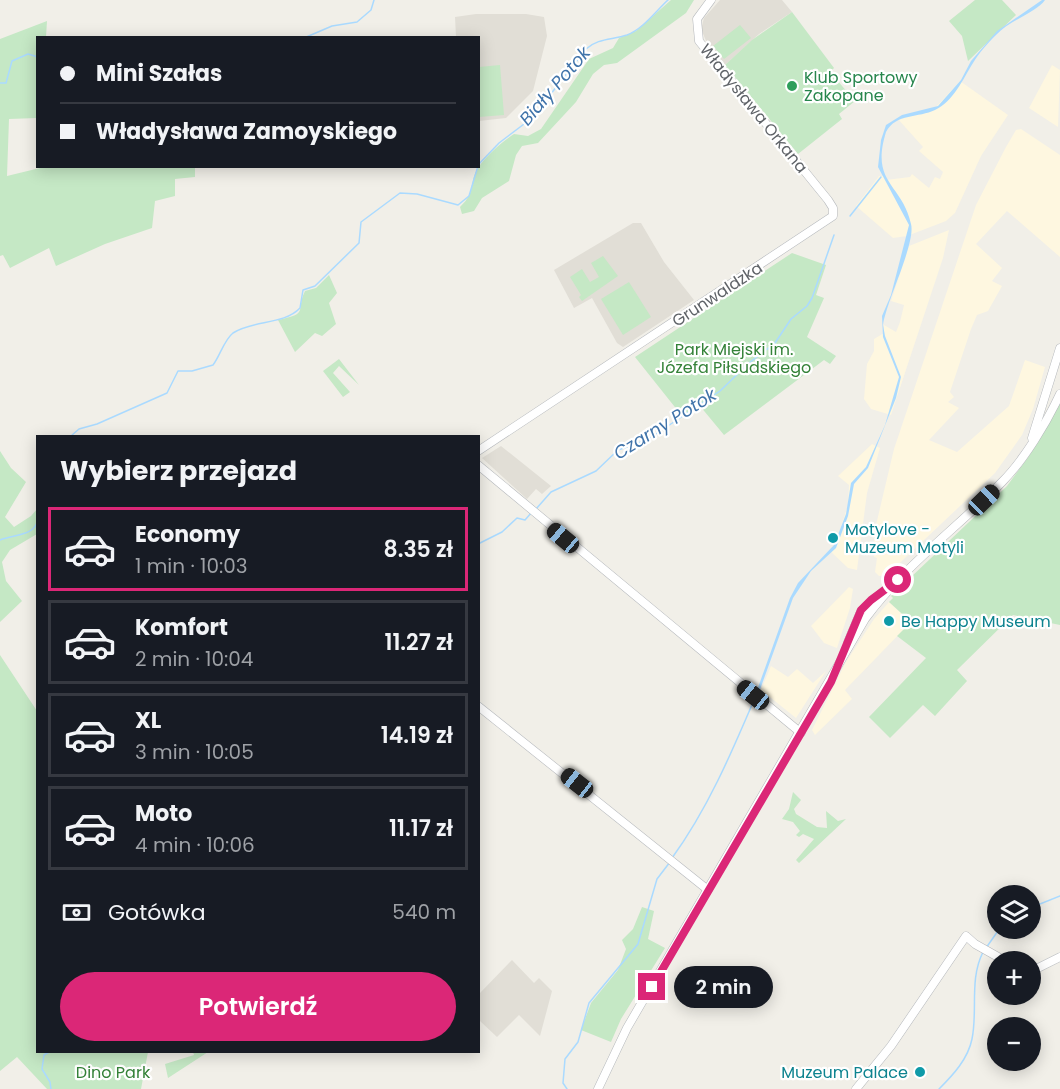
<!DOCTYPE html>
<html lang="pl">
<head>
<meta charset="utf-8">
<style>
  :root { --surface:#171b24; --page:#242831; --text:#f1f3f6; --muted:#9ea1a6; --line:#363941; --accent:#db2777 }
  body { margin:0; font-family:Poppins,sans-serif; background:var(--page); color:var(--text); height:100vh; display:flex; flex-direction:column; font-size:22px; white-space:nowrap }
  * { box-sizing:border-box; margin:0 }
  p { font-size:20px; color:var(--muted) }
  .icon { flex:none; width:33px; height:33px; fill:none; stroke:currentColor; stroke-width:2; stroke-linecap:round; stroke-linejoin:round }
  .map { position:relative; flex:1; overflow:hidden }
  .panel { position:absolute; left:36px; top:435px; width:444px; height:618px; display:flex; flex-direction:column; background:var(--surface); border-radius:0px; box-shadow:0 3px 15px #0003 }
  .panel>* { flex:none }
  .hud { position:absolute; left:36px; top:36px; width:444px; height:132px; border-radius:0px; box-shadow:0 3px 15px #0003; display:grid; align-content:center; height:132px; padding:0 24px; background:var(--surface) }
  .buttons { position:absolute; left:987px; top:885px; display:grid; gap:12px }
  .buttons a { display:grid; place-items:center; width:54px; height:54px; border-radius:50%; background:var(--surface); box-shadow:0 3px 15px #0003; font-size:30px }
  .end { position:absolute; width:27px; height:27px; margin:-14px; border:8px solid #db2777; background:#fff; box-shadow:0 0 0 3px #fff }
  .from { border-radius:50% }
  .bubble { position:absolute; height:42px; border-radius:21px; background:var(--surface); box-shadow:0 3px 15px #0003; font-size:20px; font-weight:600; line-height:42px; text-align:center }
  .car { position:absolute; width:18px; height:36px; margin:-18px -9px; border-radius:8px; box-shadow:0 0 4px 2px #0007; background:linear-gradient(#222 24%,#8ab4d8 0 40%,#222 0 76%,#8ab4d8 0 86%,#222 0) }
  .hud b { display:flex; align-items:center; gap:21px; height:57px; font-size:22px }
  .hud b+b { border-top:2px solid var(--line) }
  .hud i { width:15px; height:15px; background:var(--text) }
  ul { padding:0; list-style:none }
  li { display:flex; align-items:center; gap:18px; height:84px; margin:0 12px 9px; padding:0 12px; border:3px solid var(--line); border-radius:0px }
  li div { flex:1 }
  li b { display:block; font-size:22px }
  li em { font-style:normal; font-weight:600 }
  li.active { border-color:var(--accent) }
  li>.icon { width:54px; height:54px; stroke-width:1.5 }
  h2 { padding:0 24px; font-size:27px; line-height:72px }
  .pay { display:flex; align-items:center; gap:15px; height:66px; padding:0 24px; font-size:22px }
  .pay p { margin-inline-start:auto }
  .cta { display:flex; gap:12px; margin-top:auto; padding:12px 24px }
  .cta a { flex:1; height:69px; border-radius:36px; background:var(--accent); color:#fff; font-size:24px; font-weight:600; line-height:69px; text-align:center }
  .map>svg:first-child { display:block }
  .commercial { fill:#fef7e0 }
  .education { fill:#e1ded6 }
  .green { fill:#c5e8c5 }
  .water { fill:#aadaff }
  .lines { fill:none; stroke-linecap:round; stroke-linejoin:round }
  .stream { stroke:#aadaff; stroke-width:1.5 }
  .minor-casing { stroke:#b5b8bc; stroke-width:9 }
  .minor { stroke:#fff; stroke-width:8 }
  .route { stroke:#db2777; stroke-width:8 }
  .leisure-dot { fill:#2e9e5b; stroke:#fff; stroke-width:2 }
  .culture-dot { fill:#0f9aa8; stroke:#fff; stroke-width:2 }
  .labels { text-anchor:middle; stroke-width:4.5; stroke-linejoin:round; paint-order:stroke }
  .leisure-label { font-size:16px; fill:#27864d; stroke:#fff; text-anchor:start }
  .street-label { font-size:16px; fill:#5f6368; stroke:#fff }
  .park-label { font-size:16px; fill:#348238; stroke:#fff }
  .culture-label { font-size:16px; fill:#0d838f; stroke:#fff; text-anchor:start }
  .water-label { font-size:18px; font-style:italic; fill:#4174aa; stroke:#fff }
</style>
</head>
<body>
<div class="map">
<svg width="1060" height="1089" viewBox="0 0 1060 1089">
  <rect width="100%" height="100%" fill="#f1efe8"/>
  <!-- commercial -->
  <g class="commercial">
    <polygon points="1052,65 1060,70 1058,127 1029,108"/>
    <polygon points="960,81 1008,115 981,156 955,213 946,221 907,236 893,238 856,206 879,176 884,176 886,180 910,177 912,174 929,188 935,177 940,179 943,172 919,151 923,147 897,118 936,107"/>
    <polygon points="1021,129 1060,155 1060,257 1007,211 976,244 1002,268 992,281 1002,286 988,311 977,315 971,329 950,392 954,397 948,402 959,408 929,440 957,452 1009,406 1025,360 1045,367 1033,409 1022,435 995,473 887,575 879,576 875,572 877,558 874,557 873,550 876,525 894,449 976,205 1006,147 1016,130"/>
    <polygon points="949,230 943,258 891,415 871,409 864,399 867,364 874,351 874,339 884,333 884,325 896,332 900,322 904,305 891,301 909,246"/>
    <polygon points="872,444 880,448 867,493 857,570 848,568 830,551 838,536 848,505 849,485 838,476"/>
    <polygon points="849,587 853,589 850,608 837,648 824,643 811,626"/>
    <polygon points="889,602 911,622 845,690 852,699 815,735 812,730 846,662 874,619"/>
    <polygon points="771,666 788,677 797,669 813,683 826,671 796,718 761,690"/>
  </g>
  <!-- education -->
  <g class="education">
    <polygon points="720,0 782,0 792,12 759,34 725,65 707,43 701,29 704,18"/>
    <polygon points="476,14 526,14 544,17 547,36 533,91 506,118 479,121 478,38 456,37 455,17"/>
    <polygon points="633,223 641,223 664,262 694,300 623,347 617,343 592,298 574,308 554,270"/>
    <polygon points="501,446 551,486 542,494 536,489 527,499 482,458"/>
    <polygon points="512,960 534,983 539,978 552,991 540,1036 519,1015 497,1037 480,1021 479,1022 479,994"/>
  </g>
  <!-- green -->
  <g class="green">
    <path d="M671 0H694L686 13 617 63 604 65 593 74 576 102 538 143 522 146 516 155 509 181 482 198 474 211 462 214 460 207C477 191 468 184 478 168 487 155 501 143 514 134L528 136 541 129 589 59 613 48 619 38 636 31Z"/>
    <polygon points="975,0 1002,0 1016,15 968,61 962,36 949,21"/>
    <polygon points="792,12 834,68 830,72 855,101 839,114 842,119 798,154 725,65 752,40"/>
    <polygon points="47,21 46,37 38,38 37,118 9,119 7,176 48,166 195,166 195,177 175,179 175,196 155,201 152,228 105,244 56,266 49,248 10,268 3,255 0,256 0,39"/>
    <polygon points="740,25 751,38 724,59 713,46"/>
    <polygon points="500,65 504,115 479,117 479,67"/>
    <polygon points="792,253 826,265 816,295 824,298 807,337 836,356 830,364 824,360 724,435 700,406 682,416 635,357"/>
    <polygon points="603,256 618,276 582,301 579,297 581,295 570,277 582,269 590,282 599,277 591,263"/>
    <path d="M329 275 337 293 329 303 336 324 322 336 315 333 295 352 278 320C310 313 295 312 305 291L316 288Z"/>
    <polygon points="629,282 651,317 623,335 601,299"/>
    <polygon points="339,359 359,385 339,366 333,373 350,392 343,397 323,371"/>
    <polygon points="1060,402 1060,625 1013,615 957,670 967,681 935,716 923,705 890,738 869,717 926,658 897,636 911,622 889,602 893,598 891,596 1007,486 1029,456"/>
    <polygon points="0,451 11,468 26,482 5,517 14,527 31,516 38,508 37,534 10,550 2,562 6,581 22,601 0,622"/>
    <polygon points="0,655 37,711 38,1052 148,1052 141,1089 47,1089 17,1057 0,1071"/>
    <polygon points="793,792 801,800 794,809 796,814 817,827 827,828 826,811 838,821 846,819 799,863 796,860 814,839 803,834 799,837 796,835 800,831 793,822 782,819 789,809"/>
    <polygon points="642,907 654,911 648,939 665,948 621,1019 611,1042 581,1030 591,1003 618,970 626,949 622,940 633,929"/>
    <polygon points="193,1052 208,1052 168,1078 165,1064 194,1055"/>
  </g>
  <!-- water -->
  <path class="water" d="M1042 0H1045C1037 12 1010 20 996 35 988 43 979 53 973 63 963 79 953 102 935 110 919 118 896 113 886 132 870 184 902 183 911 224 916 243 886 302 883 325L885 336 901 377 896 398 868 468 854 484 848 516 836 548 811 571 793 598 757 698 755 696 790 598 798 583 834 545 846 514 851 483 866 467 885 425 899 377 883 337 882 316 891 295 909 225 878 167 881 140 886 125 902 115 938 106 961 80 971 61 997 31Z"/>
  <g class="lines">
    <!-- stream -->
    <g class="stream">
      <polyline points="304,38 332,26 357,22 371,10 374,0"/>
      <polyline points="0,83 6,83 12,61 28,54 38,57"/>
      <path d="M478 165 499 143 532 118 586 49C598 38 612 40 627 35 643 29 656 11 668 0"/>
      <polyline points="850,216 881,177"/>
      <path d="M71 436 79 429 97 424 167 393 178 371H192L213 365C220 356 224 340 233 333 253 320 284 325 300 308L303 290 315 286 359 243 361 222 400 193 417 194 458 205 469 196 478 166"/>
      <polyline points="536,509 551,492 596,471 618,450 647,440 720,391 749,363 775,343 791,319 807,306 812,298 834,235"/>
      <path d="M0 540C13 534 35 537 38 519"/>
      <polyline points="478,544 502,532 517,518 525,520 532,512"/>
      <path d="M672 858C707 810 731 754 754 700"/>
      <polyline points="1030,908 1060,896"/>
      <polyline points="986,948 1000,928"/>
      <polyline points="49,1052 44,1055 42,1069 50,1082 51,1089"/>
      <polyline points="567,1089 563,1083 565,1059 578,1042 589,1003 638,944 657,879 670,862"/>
      <path d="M939 1089C953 1075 968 1059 972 1039 978 1010 969 980 983 952"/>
    </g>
    <!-- minor casing -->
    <g class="minor-casing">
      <g id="minor">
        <polyline points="1032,438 1060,348"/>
        <polyline points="478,451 833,216 833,208 828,200 699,41 697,19 711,0"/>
        <polyline points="478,465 801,733"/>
        <polyline points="848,642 861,611 887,588"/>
        <polyline points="478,706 708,890"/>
        <polyline points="1030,972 1060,957"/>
        <path d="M598 1089 627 1028 865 619C903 567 957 528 1002 482 1024 460 1047 422 1060 394"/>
        <polyline points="856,1089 891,1046 966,936 975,944 1007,962"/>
      </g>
    </g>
    <!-- minor -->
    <use href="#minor" class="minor"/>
  </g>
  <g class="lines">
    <!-- route -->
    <polyline class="route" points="652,987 831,682 861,610 871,600 898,580"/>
  </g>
  <!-- markers -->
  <circle class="leisure-dot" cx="792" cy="86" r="6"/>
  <g class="culture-dot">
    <circle cx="833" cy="538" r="6"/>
    <circle cx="889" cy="621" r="6"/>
    <circle cx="920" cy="1072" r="6"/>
  </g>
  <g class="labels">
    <!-- leisure labels -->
    <g class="leisure-label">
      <text x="804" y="83">Klub Sportowy<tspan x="804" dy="18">Zakopane</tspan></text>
    </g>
    <!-- street labels -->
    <g class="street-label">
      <text transform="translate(754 108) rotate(51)" y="6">Władysława Orkana</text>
      <text transform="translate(717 294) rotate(-33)" y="6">Grunwaldzka</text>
    </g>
    <!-- park labels -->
    <g class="park-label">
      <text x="734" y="355">Park Miejski im.<tspan x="734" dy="18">Józefa Piłsudskiego</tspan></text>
      <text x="113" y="1078">Dino Park</text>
    </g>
    <!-- culture labels -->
    <g class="culture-label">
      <text x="845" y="535">Motylove -<tspan x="845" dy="18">Muzeum Motyli</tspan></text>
      <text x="901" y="627">Be Happy Museum</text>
      <text x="908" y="1078" text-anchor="end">Muzeum Palace</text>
    </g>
    <!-- water labels -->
    <g class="water-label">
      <text transform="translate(555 86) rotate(-49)" y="6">Biały Potok</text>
      <text transform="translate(665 424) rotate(-32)" y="6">Czarny Potok</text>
    </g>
  </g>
</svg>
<div class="buttons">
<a><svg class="icon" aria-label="layers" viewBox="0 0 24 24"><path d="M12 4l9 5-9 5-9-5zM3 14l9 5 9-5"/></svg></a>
<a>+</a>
<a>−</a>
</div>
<i class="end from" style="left:898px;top:580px"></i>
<i class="end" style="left:652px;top:987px"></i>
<div class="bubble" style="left:674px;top:966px;width:99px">2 min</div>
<i class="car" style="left:984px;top:500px;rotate:46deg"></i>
<i class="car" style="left:563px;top:538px;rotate:310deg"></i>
<i class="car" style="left:753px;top:695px;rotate:309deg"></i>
<i class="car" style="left:577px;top:783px;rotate:308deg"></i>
<div class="hud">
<b><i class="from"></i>Mini Szałas</b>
<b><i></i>Władysława Zamoyskiego</b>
</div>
<section class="panel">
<h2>Wybierz przejazd</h2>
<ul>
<li class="active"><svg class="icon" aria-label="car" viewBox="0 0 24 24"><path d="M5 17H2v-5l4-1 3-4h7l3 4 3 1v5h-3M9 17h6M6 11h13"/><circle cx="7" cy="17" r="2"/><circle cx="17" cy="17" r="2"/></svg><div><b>Economy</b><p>1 min · 10:03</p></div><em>8.35 zł</em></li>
<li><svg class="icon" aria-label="car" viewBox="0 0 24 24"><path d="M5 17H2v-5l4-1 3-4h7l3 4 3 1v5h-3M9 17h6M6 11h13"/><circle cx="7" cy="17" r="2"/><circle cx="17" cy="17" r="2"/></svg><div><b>Komfort</b><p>2 min · 10:04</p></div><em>11.27 zł</em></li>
<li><svg class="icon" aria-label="car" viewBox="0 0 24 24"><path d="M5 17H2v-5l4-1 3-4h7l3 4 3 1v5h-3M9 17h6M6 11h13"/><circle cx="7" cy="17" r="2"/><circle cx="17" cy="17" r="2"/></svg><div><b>XL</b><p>3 min · 10:05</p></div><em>14.19 zł</em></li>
<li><svg class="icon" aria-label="car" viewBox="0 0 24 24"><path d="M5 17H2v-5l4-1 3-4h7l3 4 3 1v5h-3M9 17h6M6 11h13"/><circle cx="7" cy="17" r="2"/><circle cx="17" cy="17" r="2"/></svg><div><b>Moto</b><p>4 min · 10:06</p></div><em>11.17 zł</em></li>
</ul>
<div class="pay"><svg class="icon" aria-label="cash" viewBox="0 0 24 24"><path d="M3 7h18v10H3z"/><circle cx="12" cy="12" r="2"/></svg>Gotówka<p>540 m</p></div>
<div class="cta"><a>Potwierdź</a></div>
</section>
</div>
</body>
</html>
